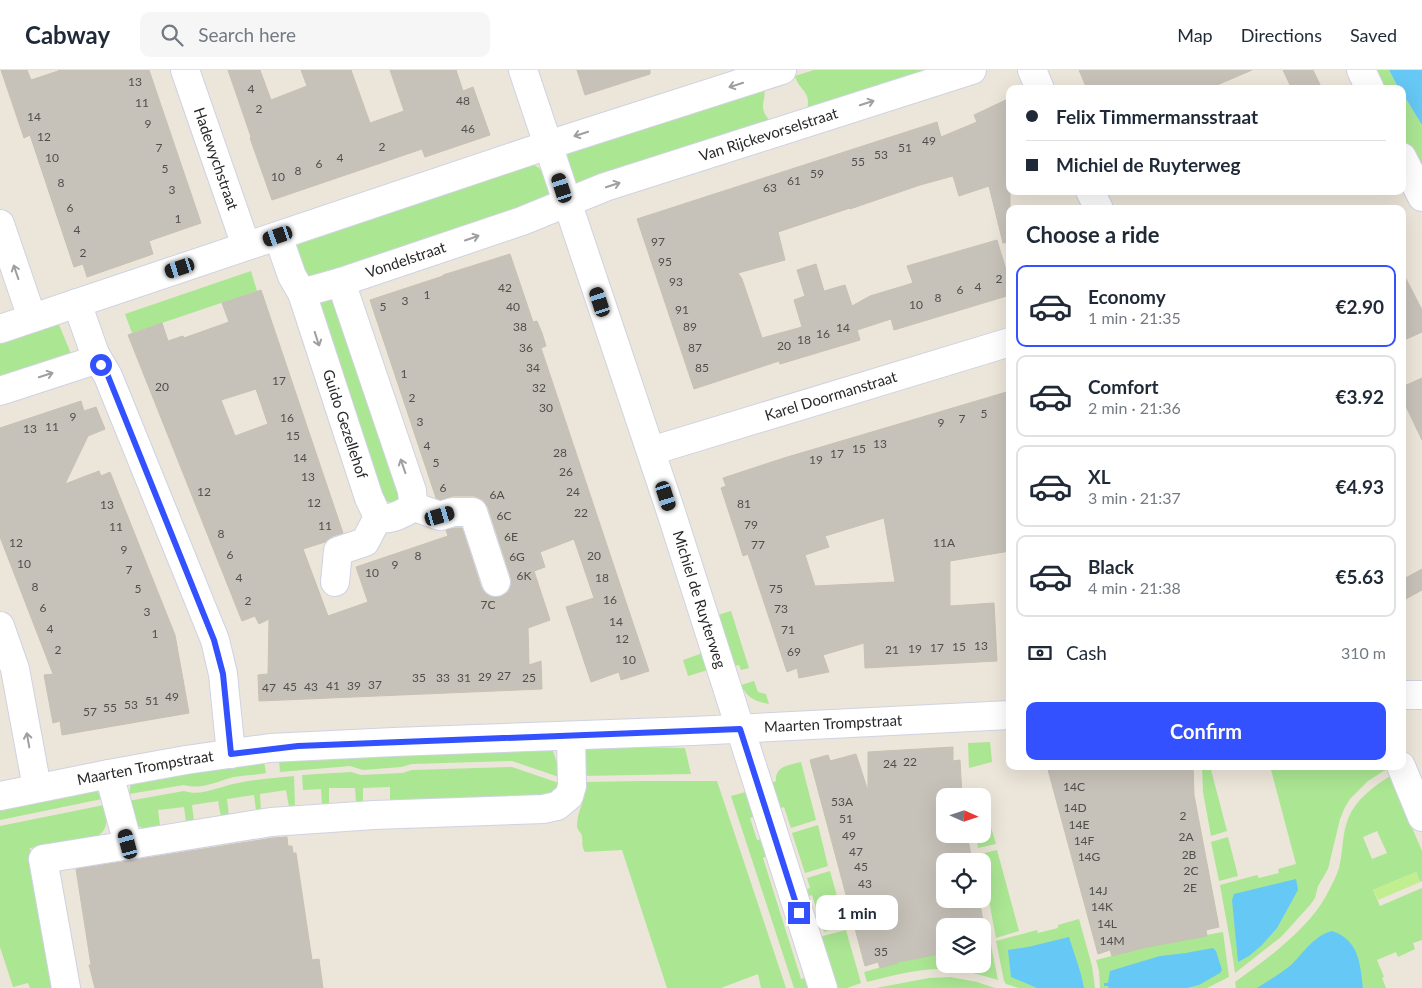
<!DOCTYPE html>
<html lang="en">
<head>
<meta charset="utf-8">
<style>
  :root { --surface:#fff; --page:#f6f6f7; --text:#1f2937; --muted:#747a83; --line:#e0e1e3; --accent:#3351ff }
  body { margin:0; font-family:Lato,sans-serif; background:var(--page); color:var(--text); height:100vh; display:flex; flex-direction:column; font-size:19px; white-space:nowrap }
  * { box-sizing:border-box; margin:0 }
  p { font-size:16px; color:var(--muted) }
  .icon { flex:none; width:28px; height:28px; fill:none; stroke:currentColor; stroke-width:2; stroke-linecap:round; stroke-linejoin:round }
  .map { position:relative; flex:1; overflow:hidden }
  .details { position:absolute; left:1006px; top:135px; width:400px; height:565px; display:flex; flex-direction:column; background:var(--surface); border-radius:10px; box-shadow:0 5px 20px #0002 }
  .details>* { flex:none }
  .guide { position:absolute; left:1006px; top:15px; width:400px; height:110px; border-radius:10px; box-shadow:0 5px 20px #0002; display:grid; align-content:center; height:110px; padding:0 20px; background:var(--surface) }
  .needle { width:32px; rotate:93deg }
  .tools { position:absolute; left:936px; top:718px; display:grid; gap:10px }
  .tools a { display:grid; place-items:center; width:55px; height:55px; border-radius:10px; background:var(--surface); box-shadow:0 5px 20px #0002; font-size:25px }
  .end { position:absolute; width:22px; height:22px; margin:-11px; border:6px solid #3351ff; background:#fff; box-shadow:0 0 0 2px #fff }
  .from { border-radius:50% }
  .bubble { position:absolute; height:35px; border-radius:10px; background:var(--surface); box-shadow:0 5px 20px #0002; font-size:16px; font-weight:700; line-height:35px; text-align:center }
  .car { position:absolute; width:15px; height:30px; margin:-15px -8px; border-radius:6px; box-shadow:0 0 4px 1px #0007; background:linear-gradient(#222 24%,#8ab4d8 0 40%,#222 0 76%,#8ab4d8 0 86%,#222 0) }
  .guide b { display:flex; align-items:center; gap:18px; height:48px; font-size:19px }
  .guide b+b { border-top:1px solid var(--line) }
  .guide i { width:12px; height:12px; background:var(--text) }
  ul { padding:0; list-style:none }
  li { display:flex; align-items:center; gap:15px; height:82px; margin:0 10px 8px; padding:0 10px; border:2px solid var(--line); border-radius:10px }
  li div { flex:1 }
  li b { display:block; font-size:19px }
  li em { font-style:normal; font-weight:700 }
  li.selected { border-color:var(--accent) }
  li>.icon { width:45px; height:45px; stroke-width:1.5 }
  h2 { padding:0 20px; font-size:22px; line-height:60px }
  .pay { display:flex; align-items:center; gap:12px; height:55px; padding:0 20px; font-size:19px }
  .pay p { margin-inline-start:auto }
  .primary-button { display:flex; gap:10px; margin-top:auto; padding:10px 20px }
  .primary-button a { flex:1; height:58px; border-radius:10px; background:var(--accent); color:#fff; font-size:20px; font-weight:700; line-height:58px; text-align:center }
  header { display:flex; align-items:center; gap:30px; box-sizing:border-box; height:70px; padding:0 25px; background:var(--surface); border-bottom:1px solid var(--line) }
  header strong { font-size:24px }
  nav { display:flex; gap:28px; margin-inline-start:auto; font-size:18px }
  .search { width:350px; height:45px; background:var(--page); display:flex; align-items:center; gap:12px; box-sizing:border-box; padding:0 18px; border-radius:10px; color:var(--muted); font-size:19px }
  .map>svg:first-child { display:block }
  .green { fill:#abe693; fill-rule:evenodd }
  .pitch { fill:#c1ee8e }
  .water { fill:#66c8f4 }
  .building { fill:#c7c2b9; stroke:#c7c1b3; fill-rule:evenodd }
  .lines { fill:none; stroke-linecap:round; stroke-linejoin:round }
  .minor-casing { stroke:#cfd2e3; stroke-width:30 }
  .minor { stroke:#fff; stroke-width:28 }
  .oneway { stroke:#9f9f9f }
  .route { stroke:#3351ff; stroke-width:6 }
  .labels { text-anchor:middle; stroke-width:4; stroke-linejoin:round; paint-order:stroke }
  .number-label { font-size:12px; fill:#504f4d }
  .street-label { font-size:15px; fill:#292929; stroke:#fff }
</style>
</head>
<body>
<header>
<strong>Cabway</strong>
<div class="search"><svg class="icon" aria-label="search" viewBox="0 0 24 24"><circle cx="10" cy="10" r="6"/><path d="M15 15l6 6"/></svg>Search here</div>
<nav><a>Map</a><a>Directions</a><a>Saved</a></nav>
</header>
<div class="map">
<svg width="1422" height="918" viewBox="0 0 1422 918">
  <rect width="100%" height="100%" fill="#ece5d9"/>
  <!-- green -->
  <g class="green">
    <path d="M814 0H951L807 40C812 21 799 21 795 6Z"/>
    <polygon points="1371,0 1389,0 1399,19 1380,19"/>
    <path d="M763 16C769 31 754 37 773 53L579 115C570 109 564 91 569 81Z"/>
    <polygon points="1403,24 1422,55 1422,106 1403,66"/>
    <path d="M531 94C544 97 553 116 548 129L321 209 306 207 295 186 297 176 303 169Z"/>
    <polygon points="251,201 257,221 132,263 125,244"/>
    <path d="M331 224 400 404 399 426 397 431C388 434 384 430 378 425L313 235Z"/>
    <polygon points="57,250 72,286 0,311 0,270"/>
    <polygon points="731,541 749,598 741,600 739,595 734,596 718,545"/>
    <polygon points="700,582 701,582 711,599 688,606 683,590 700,584"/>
    <path d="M754 611 758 622 766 624 769 634C756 632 747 628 741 615Z"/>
    <polygon points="990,672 992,692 969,698 968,673"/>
    <polygon points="588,676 685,678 691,704 580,706 579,699"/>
    <polygon points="552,678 559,699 559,707 512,691 412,694 401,697 363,700 350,696 280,702 279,690"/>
    <path d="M264 691 266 703C256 705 245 705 234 707 217 711 203 720 184 715L129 724 131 712Z"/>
    <path d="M801 692 816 750 791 758 784 737 779 739 770 714 776 711C775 696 789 695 801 692Z"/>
    <polygon points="1202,696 1210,696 1227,761 1211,766 1203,722"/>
    <polygon points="1270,696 1386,696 1387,699 1368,711 1350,729 1345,737 1340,749 1328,799 1318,816 1315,828 1310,835 1281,867 1235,903 1231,876 1220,815 1257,805 1259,808 1279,803 1278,799 1296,794"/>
    <polygon points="512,697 559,713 559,717 550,728 390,733 390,717 363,718 363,734 356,733 355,718 329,718 329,735 322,735 321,719 303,720 302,705 351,702 361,705 402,703 412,700"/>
    <path d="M294 706 295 737H289L286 720 260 724 261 741H256L254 725 227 729 229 746 221 747 218 731 192 735 194 751 186 752 184 737 158 740 160 756 144 759 135 754 128 731 184 721C201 727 220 716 238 713 256 709 275 708 294 706Z"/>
    <path d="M1390 706 1422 781V811L1420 812 1416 802 1373 820 1380 836 1422 818V870L1413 873 1415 879 1398 887 1396 882 1377 890 1384 907 1382 908 1386 918H1236L1235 912C1266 890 1308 859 1326 826 1331 817 1336 807 1339 798 1343 782 1342 764 1348 749 1356 729 1373 717 1390 706ZM1377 761 1387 783 1372 789 1363 767Z"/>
    <path d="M641 711H717L786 918H761L758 904 721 918H667L622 780 585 782C581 775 583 773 582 766 581 762 577 760 577 756 577 739 587 730 586 712Z"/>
    <polygon points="96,719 102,729 0,750 0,738"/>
    <polygon points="749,721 756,746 750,748 757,770 762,769 768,785 763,788 801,909 807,908 812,918 794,918 731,726"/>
    <polygon points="982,727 996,774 978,778 976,764 982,764"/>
    <path d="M104 735C107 750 110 760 94 768L30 778 47 887 56 918H30L28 913 13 917 0 877V756Z"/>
    <polygon points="818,755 828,796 805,803 792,763"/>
    <polygon points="1228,767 1238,806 1219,811 1211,772"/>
    <polygon points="997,780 1019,861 996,868 980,784"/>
    <polygon points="830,801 845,855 824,862 812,825 807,827 805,820 810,818 807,808"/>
    <polygon points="1079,849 1092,896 1095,918 1019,918 1006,914 1004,911 996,871 1037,860 1038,863 1058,858 1058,855"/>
    <polygon points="846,860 861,913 847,918 835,918 819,867"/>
    <polygon points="1223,862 1229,907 1207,918 1100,918 1099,901 1096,890 1162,873"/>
    <path d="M991 875 998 910C984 906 971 902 956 900 927 896 895 905 867 912L864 902 907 890 945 883V894H982L983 876Z"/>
    <polygon points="950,907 977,912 995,918 876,918 929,908"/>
  </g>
  <!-- pitch -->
  <polygon class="pitch" points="1416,802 1420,812 1378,830 1373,820"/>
  <!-- water -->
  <g class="water">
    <polygon points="1389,0 1422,0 1422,55 1403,24 1402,19 1399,19"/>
    <polygon points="1296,809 1298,820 1277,858 1262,875 1249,886 1238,892 1232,830 1234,824"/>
    <path d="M1332 861C1359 870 1360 893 1363 918H1257C1268 911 1280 904 1290 896 1303 884 1314 865 1332 861Z"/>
    <path d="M1069 867C1074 884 1081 900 1084 918H1037L1011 907 1008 880 1028 877Z"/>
    <polygon points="1213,878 1216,881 1222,900 1220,903 1199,915 1187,918 1109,918 1108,916 1104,916 1104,913 1108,913 1110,901 1160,886 1186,883"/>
  </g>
  <!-- building -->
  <g class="building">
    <polygon points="1,0 27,0 31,10 61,0 149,0 201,153 149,171 153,184 87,207 83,194 74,197 30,65 24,68"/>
    <polygon points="228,0 260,0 271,30 307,16 301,0 351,0 370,53 404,41 390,0 456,0 463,21 473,17 490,65 425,87 422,79 272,130 250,68 251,67"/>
    <polygon points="577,0 650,0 650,4 585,25"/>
    <polygon points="1079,0 1252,0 1208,19 1087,19"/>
    <polygon points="1283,0 1313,0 1322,19 1292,19"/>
    <polygon points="1010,28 1010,172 1003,173 989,116 959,126 953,106 920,115 850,139 850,138 778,162 785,190 738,203 742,209 762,268 802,257 794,230 805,226 797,200 816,194 824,221 845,215 852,236 870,226 913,213 907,196 997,170 1010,213 1010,225 894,260 891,249 857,260 860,270 780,294 779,291 694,319 637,149 937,52 941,67 977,52 974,45"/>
    <path d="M510 184 533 252 537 251 542 263 546 276 541 278 649 601 621 610 619 602 591 612 566 537 594 528 574 469 540 482 545 497 534 501 550 550 528 558 529 595 541 591 542 619 259 631 258 605 268 604 269 549 259 554 255 546 242 551 128 265 162 253 168 271 183 266 184 268 229 252 222 233 261 220 343 463 333 466 325 472 303 479 328 546 368 532 356 497 448 466 446 460 455 458H462L481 517 486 524 492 527H500L508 522 511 516V508L488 437 483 430 474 426H453L440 430 436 428 370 230 443 206V205ZM256 319 268 354 235 366 221 330Z"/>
    <polygon points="1402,201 1422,240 1422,262 1402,271"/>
    <polygon points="1422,308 1422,370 1402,328 1402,317"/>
    <path d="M1010 321V443L1005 444 1010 473V481L950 491V536L994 533 997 591 865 598 864 573 823 585 829 602 799 608 797 598 787 602 748 484 743 486 739 473 721 418 726 416 723 408 784 388ZM884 448 895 512 815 516 805 485 829 477 825 466Z"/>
    <polygon points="81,331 84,341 96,337 105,359 88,366 65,414 99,401 101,406 110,402 175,565 189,643 62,665 60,651 53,653 44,605 53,604 0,467 0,358"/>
    <polygon points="1422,499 1422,520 1402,531 1402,510"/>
    <polygon points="953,677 953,691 960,690 962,726 942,726 945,743 945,764 967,764 972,791 945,791 945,829 979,829 984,856 945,856 945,883 898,892 898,893 880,898 878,892 865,896 810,690 828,685 830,691 856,684 868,721 868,682"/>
    <polygon points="1047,696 1193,696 1194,725 1219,857 1206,860 1207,866 1147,877 1112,886 1110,880 1098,884"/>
    <polygon points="287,767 288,776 292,776 293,783 296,783 312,890 319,889 323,918 95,918 89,895 91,895 76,799 273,768"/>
  </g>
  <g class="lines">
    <!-- minor casing -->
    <g class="minor-casing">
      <g id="minor">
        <path id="s1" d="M185 0 246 176"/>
        <path id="s2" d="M523 0 671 442 823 918"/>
        <polyline points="1032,0 1040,19"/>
        <polyline points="1361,0 1370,19"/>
        <polyline points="1402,87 1422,127"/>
        <polyline points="1090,121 1099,139"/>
        <polyline points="0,154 32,248"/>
        <path id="s3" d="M278 166 292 206 302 223 341 212 522 151 605 117 972 0"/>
        <path id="s4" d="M302 223 369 428 378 447C389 451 399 445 409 440L413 432 412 421 341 212"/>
        <polyline points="77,233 95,284 108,306 215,570 223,604 231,684"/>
        <polyline points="0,259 548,75 782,0"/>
        <polyline points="0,321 86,293 95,284"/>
        <path id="s5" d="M651 381 1010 272"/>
        <polyline points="412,436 440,446 453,442 473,442 496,512"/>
        <polyline points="335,512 338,481 365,472 378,447"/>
        <polyline points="0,556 15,599 37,718"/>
        <polyline points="1402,625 1422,625"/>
        <polyline points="1401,696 1422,747"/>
        <polyline points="109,704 128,774"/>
        <path id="s6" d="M0 726 109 704 186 690 270 678 394 672 693 661 1010 645"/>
        <polyline points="66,918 43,789 271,752 374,745 543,739 557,736 569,726 572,716 571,666"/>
      </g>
    </g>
    <!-- minor -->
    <use href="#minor" class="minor"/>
  </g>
  <!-- one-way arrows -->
  <defs><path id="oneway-shaft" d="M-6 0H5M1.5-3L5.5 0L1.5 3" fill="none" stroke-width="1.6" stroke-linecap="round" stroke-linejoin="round" transform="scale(1.25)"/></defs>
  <g class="oneway">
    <use href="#oneway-shaft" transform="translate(736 15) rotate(162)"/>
    <use href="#oneway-shaft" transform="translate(867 33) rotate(-18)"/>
    <use href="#oneway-shaft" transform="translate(581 64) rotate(162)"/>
    <use href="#oneway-shaft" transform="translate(613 115) rotate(-18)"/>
    <use href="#oneway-shaft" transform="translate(472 168) rotate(-19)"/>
    <use href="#oneway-shaft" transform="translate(16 202) rotate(-109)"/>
    <use href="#oneway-shaft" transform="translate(317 269) rotate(72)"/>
    <use href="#oneway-shaft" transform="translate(46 305) rotate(-18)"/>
    <use href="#oneway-shaft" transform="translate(403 396) rotate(-109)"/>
    <use href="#oneway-shaft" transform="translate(28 670) rotate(-100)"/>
  </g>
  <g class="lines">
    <!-- route -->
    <polyline class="route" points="101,295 108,306 214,570 223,604 231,684 298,676 740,659 799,843"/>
  </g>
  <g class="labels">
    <!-- number labels -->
    <g class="number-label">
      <text x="135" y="16">13</text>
      <text x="251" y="23">4</text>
      <text x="463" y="35">48</text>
      <text x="142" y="37">11</text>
      <text x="259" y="43">2</text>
      <text x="34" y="51">14</text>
      <text x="148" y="58">9</text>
      <text x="468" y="63">46</text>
      <text x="44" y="71">12</text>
      <text x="929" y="75">49</text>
      <text x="382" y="81">2</text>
      <text x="159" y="82">7</text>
      <text x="905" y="82">51</text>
      <text x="881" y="89">53</text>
      <text x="52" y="92">10</text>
      <text x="340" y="92">4</text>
      <text x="858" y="96">55</text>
      <text x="319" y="98">6</text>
      <text x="165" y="103">5</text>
      <text x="298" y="105">8</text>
      <text x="817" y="108">59</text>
      <text x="278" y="111">10</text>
      <text x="794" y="115">61</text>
      <text x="61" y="117">8</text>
      <text x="770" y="122">63</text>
      <text x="172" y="124">3</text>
      <text x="70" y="142">6</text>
      <text x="178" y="153">1</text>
      <text x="77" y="164">4</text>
      <text x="658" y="176">97</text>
      <text x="83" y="187">2</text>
      <text x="665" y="196">95</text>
      <text x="999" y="213">2</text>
      <text x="676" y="216">93</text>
      <text x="978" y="221">4</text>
      <text x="505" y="222">42</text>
      <text x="960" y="224">6</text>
      <text x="427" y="229">1</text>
      <text x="938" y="232">8</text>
      <text x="405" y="235">3</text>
      <text x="916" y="239">10</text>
      <text x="383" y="241">5</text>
      <text x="513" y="241">40</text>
      <text x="682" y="244">91</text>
      <text x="520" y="261">38</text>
      <text x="690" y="261">89</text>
      <text x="843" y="262">14</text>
      <text x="823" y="268">16</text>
      <text x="804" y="274">18</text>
      <text x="784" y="280">20</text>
      <text x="526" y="282">36</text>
      <text x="695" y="282">87</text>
      <text x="533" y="302">34</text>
      <text x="702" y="302">85</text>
      <text x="404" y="308">1</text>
      <text x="279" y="315">17</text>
      <text x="162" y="321">20</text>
      <text x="539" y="322">32</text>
      <text x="412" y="332">2</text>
      <text x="546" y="342">30</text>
      <text x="984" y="348">5</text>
      <text x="73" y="351">9</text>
      <text x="287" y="352">16</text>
      <text x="962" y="353">7</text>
      <text x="420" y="356">3</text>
      <text x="941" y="357">9</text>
      <text x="52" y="361">11</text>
      <text x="30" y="363">13</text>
      <text x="293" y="370">15</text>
      <text x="880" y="378">13</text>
      <text x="427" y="380">4</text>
      <text x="859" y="383">15</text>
      <text x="560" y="387">28</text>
      <text x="837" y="388">17</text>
      <text x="300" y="392">14</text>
      <text x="816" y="394">19</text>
      <text x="436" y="397">5</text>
      <text x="566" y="406">26</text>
      <text x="308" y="411">13</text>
      <text x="443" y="422">6</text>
      <text x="204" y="426">12</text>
      <text x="573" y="426">24</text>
      <text x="497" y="429">6A</text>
      <text x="314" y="437">12</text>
      <text x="744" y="438">81</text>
      <text x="107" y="439">13</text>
      <text x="581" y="447">22</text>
      <text x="504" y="450">6C</text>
      <text x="751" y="459">79</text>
      <text x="325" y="460">11</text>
      <text x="116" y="461">11</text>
      <text x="221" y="468">8</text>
      <text x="511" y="471">6E</text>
      <text x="16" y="477">12</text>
      <text x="944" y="477">11A</text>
      <text x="758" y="479">77</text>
      <text x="124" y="484">9</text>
      <text x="230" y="489">6</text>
      <text x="418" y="490">8</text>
      <text x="594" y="490">20</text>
      <text x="517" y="491">6G</text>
      <text x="24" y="498">10</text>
      <text x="395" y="499">9</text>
      <text x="129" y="504">7</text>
      <text x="372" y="507">10</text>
      <text x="524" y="510">6K</text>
      <text x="239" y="512">4</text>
      <text x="602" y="512">18</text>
      <text x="35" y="521">8</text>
      <text x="138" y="523">5</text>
      <text x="776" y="523">75</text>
      <text x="610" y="534">16</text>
      <text x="248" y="535">2</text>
      <text x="488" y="539">7C</text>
      <text x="43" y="542">6</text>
      <text x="781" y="543">73</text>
      <text x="147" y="546">3</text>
      <text x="616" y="556">14</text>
      <text x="50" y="563">4</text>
      <text x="788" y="564">71</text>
      <text x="155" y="568">1</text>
      <text x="622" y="573">12</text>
      <text x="981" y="580">13</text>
      <text x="959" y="581">15</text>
      <text x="937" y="582">17</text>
      <text x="915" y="583">19</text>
      <text x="58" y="584">2</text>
      <text x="892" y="584">21</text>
      <text x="794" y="586">69</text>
      <text x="629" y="594">10</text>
      <text x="504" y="610">27</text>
      <text x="485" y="611">29</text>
      <text x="419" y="612">35</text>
      <text x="443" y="612">33</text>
      <text x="464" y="612">31</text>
      <text x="529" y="612">25</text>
      <text x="375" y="619">37</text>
      <text x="333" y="620">41</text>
      <text x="354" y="620">39</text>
      <text x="290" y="621">45</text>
      <text x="311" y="621">43</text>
      <text x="269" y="622">47</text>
      <text x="172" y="631">49</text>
      <text x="152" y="635">51</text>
      <text x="131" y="639">53</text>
      <text x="110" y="642">55</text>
      <text x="90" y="646">57</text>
      <text x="910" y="696">22</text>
      <text x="890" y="698">24</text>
      <text x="1074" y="721">14C</text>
      <text x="842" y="736">53A</text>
      <text x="1075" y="742">14D</text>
      <text x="1183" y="750">2</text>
      <text x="846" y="753">51</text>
      <text x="1079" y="759">14E</text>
      <text x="849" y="770">49</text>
      <text x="1186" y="771">2A</text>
      <text x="1084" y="775">14F</text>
      <text x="856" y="786">47</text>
      <text x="1189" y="789">2B</text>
      <text x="1089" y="791">14G</text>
      <text x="861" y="801">45</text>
      <text x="1191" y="805">2C</text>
      <text x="865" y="818">43</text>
      <text x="1190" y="822">2E</text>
      <text x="1098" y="825">14J</text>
      <text x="1102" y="841">14K</text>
      <text x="1107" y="858">14L</text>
      <text x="1112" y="875">14M</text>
      <text x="881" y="886">35</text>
    </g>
    <!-- street labels -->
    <g class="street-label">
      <text dy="5" stroke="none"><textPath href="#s3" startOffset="555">Van Rijckevorselstraat</textPath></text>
      <text dy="5" stroke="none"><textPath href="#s1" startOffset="94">Hadewychstraat</textPath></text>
      <text dy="5" stroke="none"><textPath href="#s3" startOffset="171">Vondelstraat</textPath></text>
      <text dy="5" stroke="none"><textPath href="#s5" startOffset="188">Karel Doormanstraat</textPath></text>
      <text dy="5" stroke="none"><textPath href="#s4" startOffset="138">Guido Gezellehof</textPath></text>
      <text dy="5" stroke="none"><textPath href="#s2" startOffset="558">Michiel de Ruyterweg</textPath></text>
      <text dy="5" stroke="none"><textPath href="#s6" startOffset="838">Maarten Trompstraat</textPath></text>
      <text dy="5" stroke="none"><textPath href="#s6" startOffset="148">Maarten Trompstraat</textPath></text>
    </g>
  </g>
</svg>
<div class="tools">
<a><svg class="needle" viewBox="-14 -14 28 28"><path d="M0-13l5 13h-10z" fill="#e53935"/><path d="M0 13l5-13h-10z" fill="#747a83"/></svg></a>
<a><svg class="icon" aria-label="locate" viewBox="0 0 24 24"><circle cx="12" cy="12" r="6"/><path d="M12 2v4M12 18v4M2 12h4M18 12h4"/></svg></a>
<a><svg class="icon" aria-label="layers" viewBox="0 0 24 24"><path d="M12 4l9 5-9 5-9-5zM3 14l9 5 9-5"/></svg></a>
</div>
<i class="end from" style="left:101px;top:295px"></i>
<i class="end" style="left:799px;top:843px"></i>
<div class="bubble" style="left:816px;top:825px;width:82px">1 min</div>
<i class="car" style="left:562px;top:118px;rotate:342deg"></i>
<i class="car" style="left:278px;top:166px;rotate:251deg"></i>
<i class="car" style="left:180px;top:198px;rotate:252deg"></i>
<i class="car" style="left:600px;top:232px;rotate:342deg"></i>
<i class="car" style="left:666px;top:426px;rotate:162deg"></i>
<i class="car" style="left:440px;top:446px;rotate:74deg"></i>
<i class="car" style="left:128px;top:774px;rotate:345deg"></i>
<div class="guide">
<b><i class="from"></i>Felix Timmermansstraat</b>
<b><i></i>Michiel de Ruyterweg</b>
</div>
<section class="details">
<h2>Choose a ride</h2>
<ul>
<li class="selected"><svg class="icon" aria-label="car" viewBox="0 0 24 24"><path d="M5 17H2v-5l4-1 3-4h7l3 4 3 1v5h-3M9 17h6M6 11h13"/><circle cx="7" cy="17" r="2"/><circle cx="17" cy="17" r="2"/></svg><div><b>Economy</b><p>1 min · 21:35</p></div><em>€2.90</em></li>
<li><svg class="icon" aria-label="car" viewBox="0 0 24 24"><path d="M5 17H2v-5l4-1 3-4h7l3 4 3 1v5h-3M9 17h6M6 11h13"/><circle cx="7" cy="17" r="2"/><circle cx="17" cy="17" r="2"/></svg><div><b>Comfort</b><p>2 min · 21:36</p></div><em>€3.92</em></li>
<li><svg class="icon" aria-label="car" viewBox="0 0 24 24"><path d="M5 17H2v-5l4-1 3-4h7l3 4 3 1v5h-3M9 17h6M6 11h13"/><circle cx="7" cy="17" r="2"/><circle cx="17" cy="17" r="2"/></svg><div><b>XL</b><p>3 min · 21:37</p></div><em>€4.93</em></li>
<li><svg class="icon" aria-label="car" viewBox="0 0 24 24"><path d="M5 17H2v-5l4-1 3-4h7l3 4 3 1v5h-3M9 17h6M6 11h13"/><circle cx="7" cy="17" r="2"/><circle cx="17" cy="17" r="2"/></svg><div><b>Black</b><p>4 min · 21:38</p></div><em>€5.63</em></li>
</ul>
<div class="pay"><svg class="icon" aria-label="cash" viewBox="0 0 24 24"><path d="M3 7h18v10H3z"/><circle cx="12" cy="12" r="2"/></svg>Cash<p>310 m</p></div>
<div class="primary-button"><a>Confirm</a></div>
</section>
</div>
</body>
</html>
